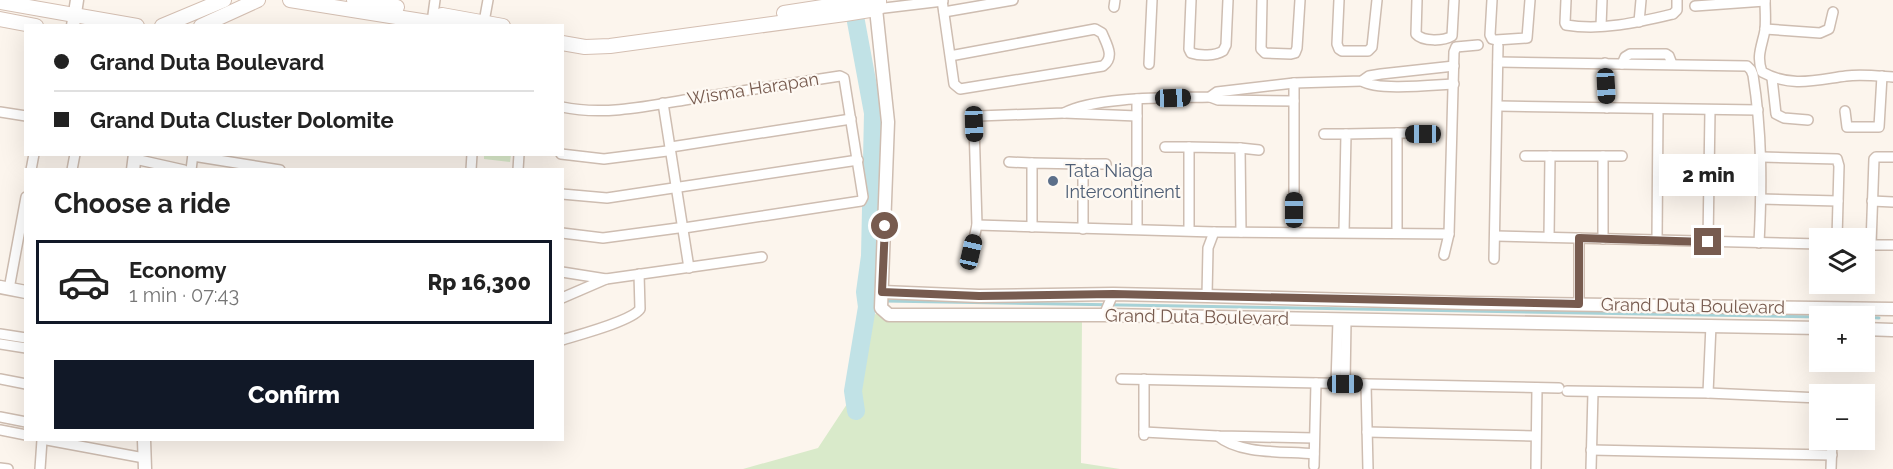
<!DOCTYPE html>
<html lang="en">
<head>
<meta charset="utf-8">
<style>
  :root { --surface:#fff; --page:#f6f6f6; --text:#222; --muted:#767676; --line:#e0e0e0; --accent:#111827 }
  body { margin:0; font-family:Raleway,sans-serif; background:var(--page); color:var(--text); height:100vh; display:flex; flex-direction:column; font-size:22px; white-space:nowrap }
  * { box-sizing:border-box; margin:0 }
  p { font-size:20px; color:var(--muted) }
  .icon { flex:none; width:33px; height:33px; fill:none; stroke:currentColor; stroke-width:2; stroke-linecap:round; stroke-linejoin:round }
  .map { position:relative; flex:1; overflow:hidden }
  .sheet { position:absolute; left:24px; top:168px; width:540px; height:273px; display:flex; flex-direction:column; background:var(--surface); border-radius:0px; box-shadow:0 6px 24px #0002 }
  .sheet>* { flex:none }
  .banner { position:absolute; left:24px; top:24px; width:540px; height:132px; border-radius:0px; box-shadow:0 6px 24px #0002; display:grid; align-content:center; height:132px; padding:0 30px; background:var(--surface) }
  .tools { position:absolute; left:1809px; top:228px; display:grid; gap:12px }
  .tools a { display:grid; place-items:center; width:66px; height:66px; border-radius:0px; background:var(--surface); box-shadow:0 6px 24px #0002; font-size:30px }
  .end { position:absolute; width:27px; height:27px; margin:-14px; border:8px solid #775b4f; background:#fff; box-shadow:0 0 0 3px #fff }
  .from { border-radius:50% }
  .bubble { position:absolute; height:42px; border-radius:0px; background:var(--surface); box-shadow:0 6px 24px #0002; font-size:20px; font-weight:800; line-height:42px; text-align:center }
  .car { position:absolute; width:18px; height:36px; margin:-18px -9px; border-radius:8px; box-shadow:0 0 4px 2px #0007; background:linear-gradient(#222 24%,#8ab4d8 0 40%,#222 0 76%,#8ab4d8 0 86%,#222 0) }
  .banner b { display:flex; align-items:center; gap:21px; height:57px; font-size:22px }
  .banner b+b { border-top:2px solid var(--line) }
  .banner i { width:15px; height:15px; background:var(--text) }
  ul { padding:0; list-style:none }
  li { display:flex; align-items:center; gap:18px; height:84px; margin:0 12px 9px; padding:0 18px; border:3px solid transparent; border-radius:0px }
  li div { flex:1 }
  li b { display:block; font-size:22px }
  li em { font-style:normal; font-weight:800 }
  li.active { border-color:var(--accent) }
  li>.icon { width:54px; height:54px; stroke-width:1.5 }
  h2 { padding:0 30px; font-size:27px; line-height:72px }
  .button { display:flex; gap:12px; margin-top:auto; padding:12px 30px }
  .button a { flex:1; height:69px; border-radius:0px; background:var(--accent); color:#fff; font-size:24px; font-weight:800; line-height:69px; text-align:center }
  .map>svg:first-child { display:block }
  .green { fill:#d9eaca }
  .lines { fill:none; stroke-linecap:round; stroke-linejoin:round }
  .stream { stroke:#a7d2d7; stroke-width:3 }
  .river { stroke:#c1e2e6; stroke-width:18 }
  .minor-casing { stroke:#cebdb1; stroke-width:12 }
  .tertiary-casing { stroke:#cebdb1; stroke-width:15 }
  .secondary-casing { stroke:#d4bfb2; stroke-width:16 }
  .minor { stroke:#fff; stroke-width:9 }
  .tertiary { stroke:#fff; stroke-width:12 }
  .secondary { stroke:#fff; stroke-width:14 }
  .route { stroke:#775b4f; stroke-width:8 }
  .service-dot { fill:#5c6f8a; stroke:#fef9f3; stroke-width:2 }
  .labels { text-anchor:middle; stroke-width:4.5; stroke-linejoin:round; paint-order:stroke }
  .street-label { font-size:18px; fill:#775b4f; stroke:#fef9f3 }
  .service-label { font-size:18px; fill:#4e5e75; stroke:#fef9f3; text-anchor:start }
</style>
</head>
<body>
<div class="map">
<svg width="1893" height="469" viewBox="0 0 1893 469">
  <rect width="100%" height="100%" fill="#fcf5ed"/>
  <!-- green -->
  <g class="green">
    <polygon points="484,155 511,155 510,162 484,159"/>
    <polygon points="862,314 1082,316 1081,463 1120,469 743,469 818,448 847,404"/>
  </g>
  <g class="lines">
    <!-- stream -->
    <g class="stream">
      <polyline points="866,301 879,301"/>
      <polyline points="885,301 1820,317"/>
      <polyline points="1864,317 1879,318"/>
    </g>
    <!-- river -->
    <polyline class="river" points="852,0 873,113 870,256 865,292 867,307 853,391 856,411"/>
    <!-- minor casing -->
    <g class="minor-casing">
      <g id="minor">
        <path d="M942 0 954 84 960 89 1103 66C1115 57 1107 45 1102 33L1095 29 950 56"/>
        <path d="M1191 0 1189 49 1191 53C1200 56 1215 56 1223 51L1226 45 1228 0"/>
        <polyline points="1262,0 1261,49 1265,53 1291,54 1295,53 1297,48 1300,0"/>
        <polyline points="1339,0 1337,44 1339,49 1342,51 1368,51 1372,47 1377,0"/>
        <path d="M1417 0 1416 34C1423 42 1444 41 1452 36L1454 0"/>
        <polyline points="1492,0 1490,35 1492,39 1496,40 1527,38 1530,0"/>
        <path d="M1566 0 1565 23 1566 25C1602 31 1639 22 1673 14L1677 10V0"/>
        <path d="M1765 0C1765 9 1766 20 1765 30 1762 46 1756 56 1762 72 1791 88 1816 80 1846 76 1861 74 1878 76 1893 77"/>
        <polyline points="1695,6 1765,1"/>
        <polyline points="1114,7 1115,0"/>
        <polyline points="876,9 943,1"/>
        <polyline points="944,12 1013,0"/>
        <polyline points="432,22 435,0"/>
        <polyline points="484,22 488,0"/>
        <polyline points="1639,22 1641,0"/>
        <polyline points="1601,26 1602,0"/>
        <polyline points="1765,29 1820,33 1829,29 1833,12"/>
        <path d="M1498 62 1747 66 1751 70 1753 75C1762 132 1762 185 1759 243"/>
        <polyline points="1605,63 1607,108"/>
        <polyline points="1149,64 1152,0"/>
        <polyline points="1622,64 1625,57 1630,54 1666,54 1669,56 1672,64"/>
        <polyline points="1772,78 1776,114 1784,118 1808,120"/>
        <path d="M1362 81C1377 91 1433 85 1454 84"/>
        <polyline points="1294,83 1294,232"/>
        <polyline points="1210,97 1218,100 1294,101"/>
        <polyline points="663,103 689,268"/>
        <polyline points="1498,106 1758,110"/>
        <path d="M562 107C604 116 649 106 690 99 740 91 790 84 840 76L844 78 863 197 861 201 684 228"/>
        <polyline points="1845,111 1847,127 1879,127 1882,76"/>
        <polyline points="0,112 26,116"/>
        <polyline points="1064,113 1137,116"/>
        <polyline points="1397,133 1423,133"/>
        <polyline points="1324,134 1346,134"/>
        <polyline points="671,147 851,119"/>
        <polyline points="1165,147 1189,147"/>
        <polyline points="1240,148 1259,150"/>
        <polyline points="561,154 604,159 667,151"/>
        <polyline points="193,156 280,170"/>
        <polyline points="1525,156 1622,156"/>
        <polyline points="1603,156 1603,239"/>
        <polyline points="1762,157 1837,159 1839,166 1837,238"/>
        <polyline points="1893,157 1876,157 1874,159 1871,245 1893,245"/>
        <polyline points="135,159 184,170"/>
        <polyline points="1009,162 1032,163"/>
        <polyline points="1083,164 1106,164"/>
        <polyline points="31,170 34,154"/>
        <polyline points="72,170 75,154"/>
        <polyline points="191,170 193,154"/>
        <polyline points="471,170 472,154"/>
        <polyline points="518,170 519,154"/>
        <polyline points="562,194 607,198 858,160"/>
        <polyline points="1761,199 1838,201"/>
        <polyline points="1872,201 1893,202"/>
        <polyline points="977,225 1214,232 1449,234 1454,52 1456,47 1478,45"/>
        <polyline points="1032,227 1032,163 1083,164 1083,229"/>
        <polyline points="1137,229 1137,99"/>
        <polyline points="1189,230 1189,147 1240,148 1241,232"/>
        <polyline points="1344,232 1346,134 1397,133 1397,233"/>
        <polyline points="562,233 603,238 678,228"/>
        <polyline points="1496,236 1820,244"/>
        <polyline points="1549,237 1550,156"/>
        <polyline points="1579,238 1579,304"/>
        <polyline points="1657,240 1658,110"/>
        <polyline points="1708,242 1710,110"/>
        <path d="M971 252 977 225 974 124 978 116 1064 113C1096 96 1172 98 1210 97L1217 92 1294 83 1362 81 1369 76 1381 74 1454 66"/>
        <polyline points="1444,255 1449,234"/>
        <polyline points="1494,259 1498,46"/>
        <polyline points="562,272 606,279"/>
        <polyline points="9,289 26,197"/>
        <polyline points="1207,296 1208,248 1214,232"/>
        <polyline points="562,298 606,279 762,257"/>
        <polyline points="1104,315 1113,294"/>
        <polyline points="0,334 26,338"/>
        <path d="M562 340C578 335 632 321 640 309L639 274"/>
        <polyline points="0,344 26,348"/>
        <polyline points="0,379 26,384"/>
        <polyline points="1121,379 1559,388"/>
        <polyline points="1336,384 1338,320"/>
        <polyline points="1345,384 1346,320"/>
        <polyline points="1366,384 1368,469"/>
        <polyline points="1567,391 1708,393 1820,398"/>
        <polyline points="1708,393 1711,325"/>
        <polyline points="0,417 26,422"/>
        <polyline points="0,430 26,435"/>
        <polyline points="1144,432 1218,436 1314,438"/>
        <polyline points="1367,432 1535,436"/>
        <polyline points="1144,435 1144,379"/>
        <path d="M1218 436C1240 455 1286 451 1314 454"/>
        <polyline points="47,440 144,458"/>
        <polyline points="1591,450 1832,455"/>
        <polyline points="1314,466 1316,383"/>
        <polyline points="0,468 8,469"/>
        <polyline points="40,469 42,440"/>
        <polyline points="1536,469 1537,388"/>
        <polyline points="1591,469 1593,392"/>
        <polyline points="1831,469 1832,440"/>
      </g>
    </g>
    <!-- tertiary casing -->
    <g class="tertiary-casing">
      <g id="tertiary">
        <polyline points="873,1 876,9 888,122 881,308 889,315 1104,315 1820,328"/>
        <polyline points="73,26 77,0"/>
        <polyline points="133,170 135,154"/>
        <polyline points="0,287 26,292"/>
        <polyline points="882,292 979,296 1113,294 1207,296 1468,303 1893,309"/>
        <polyline points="1864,329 1892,330"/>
        <polyline points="144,440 145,469"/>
      </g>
    </g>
    <!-- secondary casing -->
    <g class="secondary-casing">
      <g id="secondary">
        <polyline points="290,0 453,26"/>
        <polyline points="354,0 397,7"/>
        <polyline points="0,2 137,26"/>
        <polyline points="784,13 867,0"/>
        <polyline points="442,15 503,26"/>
        <polyline points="0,19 36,26"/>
        <polyline points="162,26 224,0"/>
        <polyline points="201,26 258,0"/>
        <polyline points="562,43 585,47 610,46 845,14 876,9 879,7 879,0"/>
      </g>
    </g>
    <!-- minor -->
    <use href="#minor" class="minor"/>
    <!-- tertiary -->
    <use href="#tertiary" class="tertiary"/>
    <!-- secondary -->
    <use href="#secondary" class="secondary"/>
  </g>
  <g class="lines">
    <!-- route -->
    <polyline class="route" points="885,226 882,292 979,296 1113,294 1579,304 1579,238 1708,242"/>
  </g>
  <!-- markers -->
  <circle class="service-dot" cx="1053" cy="181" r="6"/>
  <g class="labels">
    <!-- street labels -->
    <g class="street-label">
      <text transform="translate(753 89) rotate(-9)" y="6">Wisma Harapan</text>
      <text transform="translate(1693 306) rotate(1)" y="6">Grand Duta Boulevard</text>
      <text transform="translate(1197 317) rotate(1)" y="6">Grand Duta Boulevard</text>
    </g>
    <!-- service labels -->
    <g class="service-label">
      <text x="1065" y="177">Tata Niaga<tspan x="1065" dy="21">Intercontinent</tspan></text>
    </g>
  </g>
</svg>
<div class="tools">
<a><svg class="icon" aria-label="layers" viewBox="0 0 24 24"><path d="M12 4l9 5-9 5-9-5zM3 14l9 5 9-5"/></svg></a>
<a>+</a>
<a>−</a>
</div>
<i class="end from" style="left:885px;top:226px"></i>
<i class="end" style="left:1708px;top:242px"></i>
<div class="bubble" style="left:1659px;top:154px;width:99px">2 min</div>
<i class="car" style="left:1606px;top:86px;rotate:177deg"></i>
<i class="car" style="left:1173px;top:98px;rotate:88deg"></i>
<i class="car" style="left:974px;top:124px;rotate:178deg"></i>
<i class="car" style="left:1423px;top:134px;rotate:270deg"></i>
<i class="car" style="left:1294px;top:210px;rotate:0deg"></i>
<i class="car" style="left:971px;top:252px;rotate:13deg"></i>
<i class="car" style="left:1345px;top:384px;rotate:90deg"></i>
<div class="banner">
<b><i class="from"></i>Grand Duta Boulevard</b>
<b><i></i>Grand Duta Cluster Dolomite</b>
</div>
<section class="sheet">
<h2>Choose a ride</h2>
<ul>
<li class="active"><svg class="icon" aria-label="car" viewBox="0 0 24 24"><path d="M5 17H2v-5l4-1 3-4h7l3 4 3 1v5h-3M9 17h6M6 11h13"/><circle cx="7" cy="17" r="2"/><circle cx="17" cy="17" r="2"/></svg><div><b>Economy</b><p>1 min · 07:43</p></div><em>Rp 16,300</em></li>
</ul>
<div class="button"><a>Confirm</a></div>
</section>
</div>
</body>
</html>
